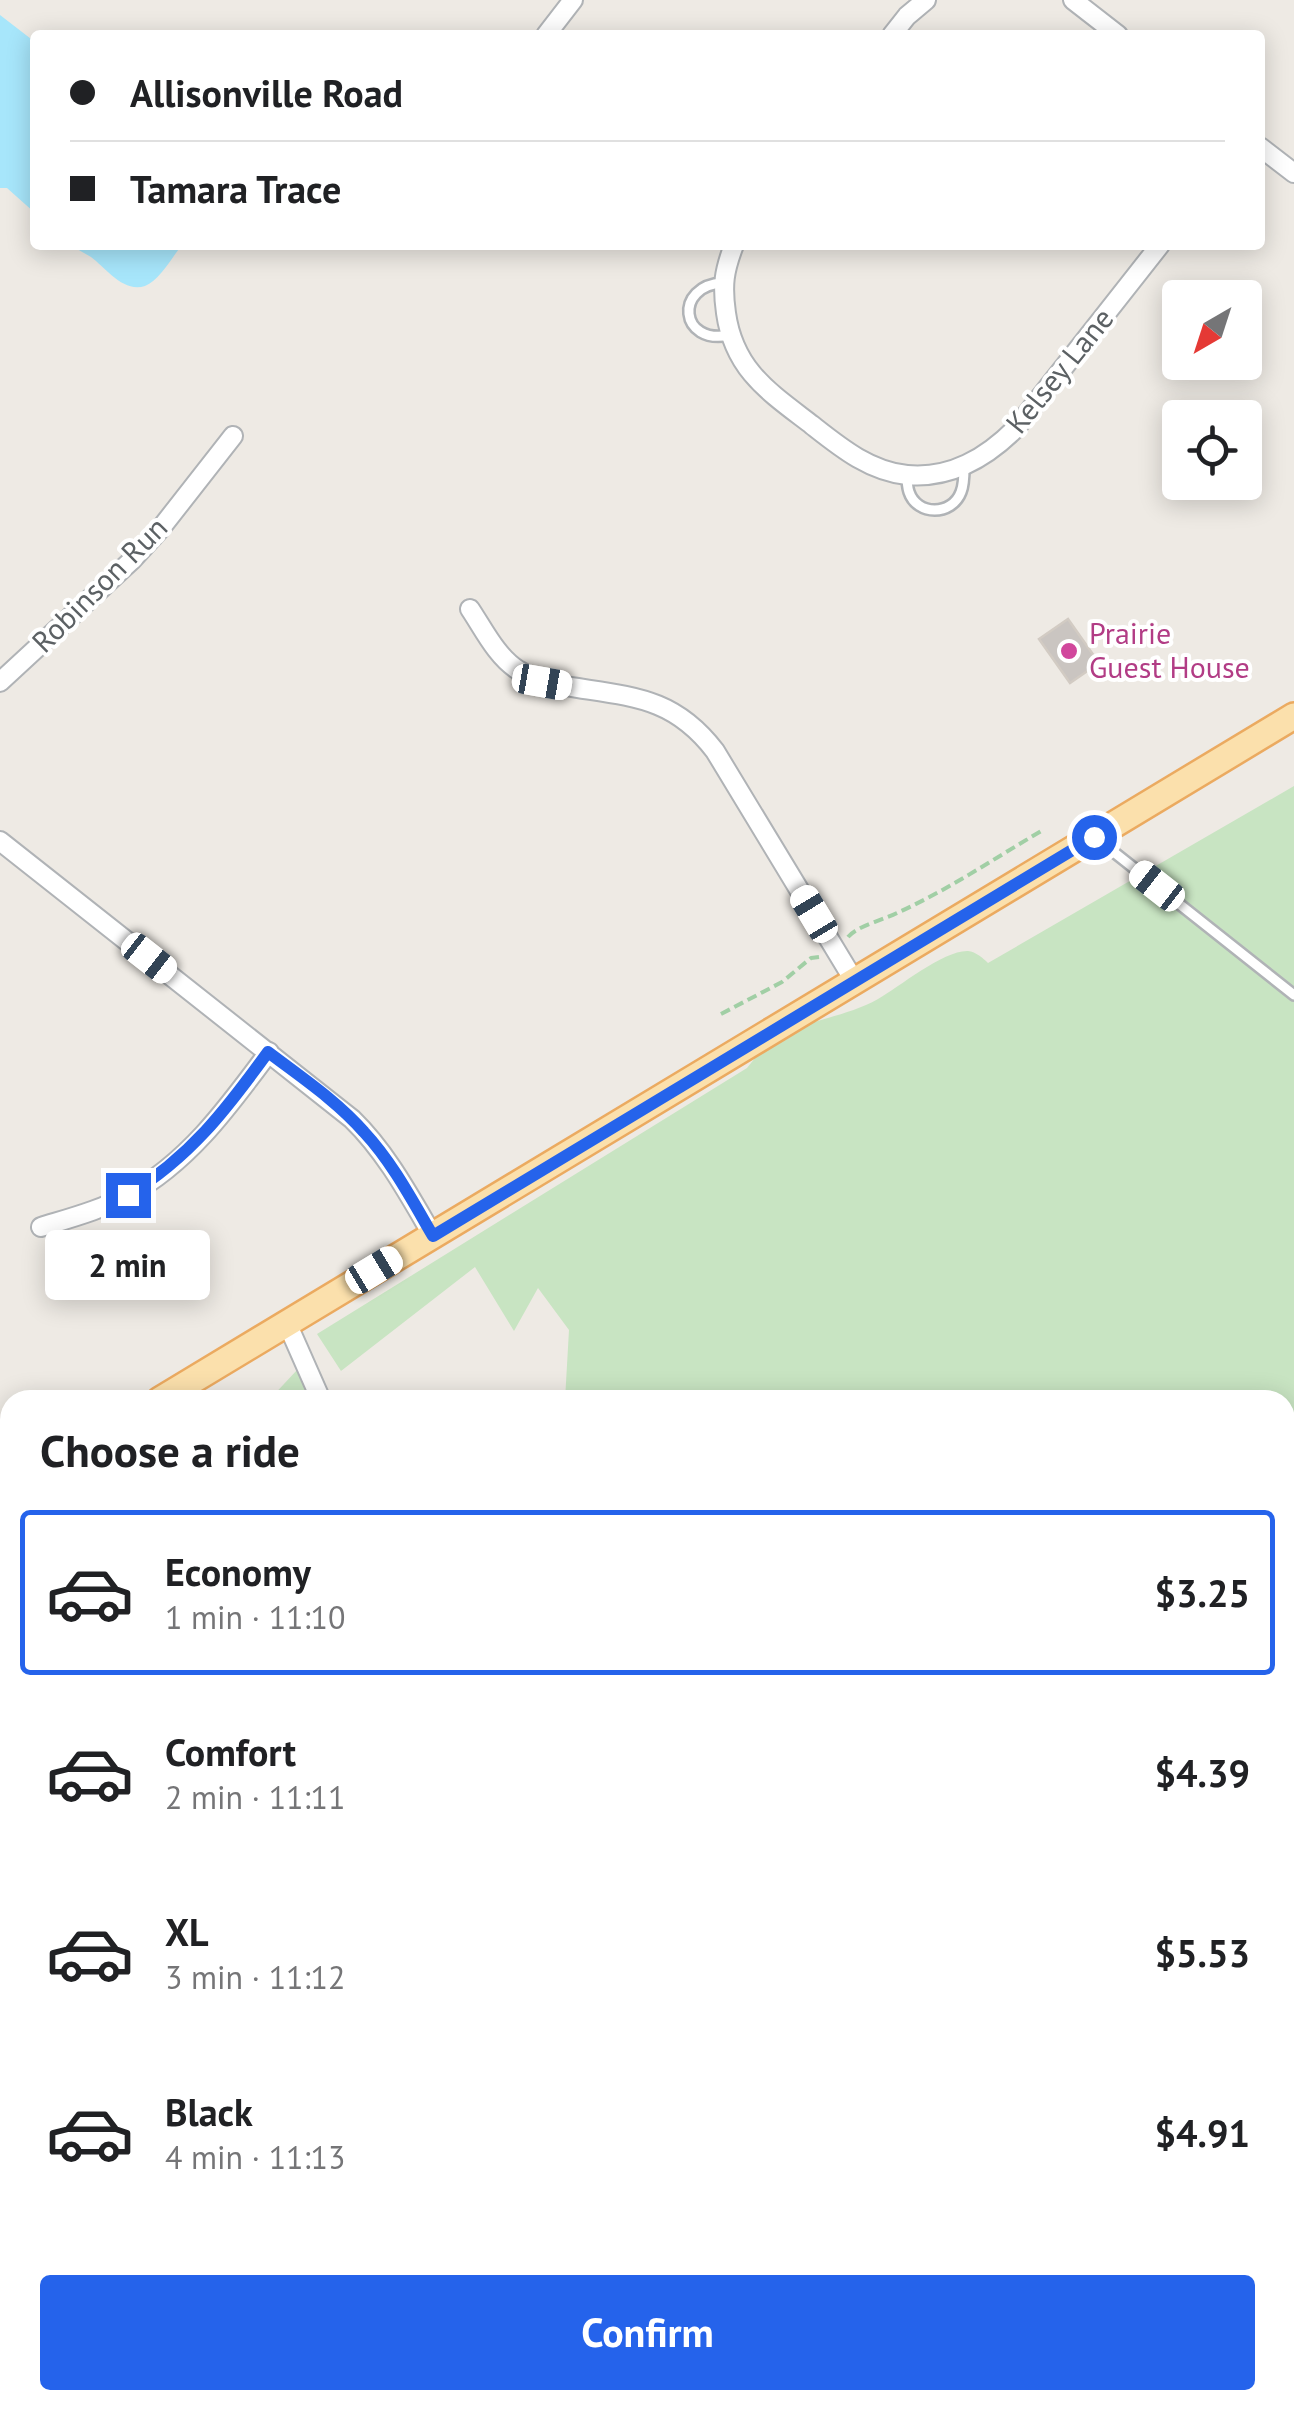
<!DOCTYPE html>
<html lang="en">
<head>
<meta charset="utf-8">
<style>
  :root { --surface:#fff; --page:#f6f6f6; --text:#202124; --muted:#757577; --line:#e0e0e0; --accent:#2563eb }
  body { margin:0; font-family:"PT Sans",sans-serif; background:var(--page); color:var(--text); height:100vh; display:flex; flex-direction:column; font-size:38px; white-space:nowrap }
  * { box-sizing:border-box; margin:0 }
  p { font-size:32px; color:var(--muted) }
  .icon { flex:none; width:55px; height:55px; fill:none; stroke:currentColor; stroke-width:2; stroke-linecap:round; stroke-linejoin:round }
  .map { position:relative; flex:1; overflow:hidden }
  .details { position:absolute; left:0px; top:1390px; width:1295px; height:1020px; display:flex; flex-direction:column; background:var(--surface); border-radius:30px 30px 0 0; box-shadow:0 5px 25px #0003 }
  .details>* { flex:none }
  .hud { position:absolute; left:30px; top:30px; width:1235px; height:220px; border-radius:10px; box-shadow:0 5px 25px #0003; display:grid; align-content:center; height:220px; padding:0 40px; background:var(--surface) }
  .needle { width:65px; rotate:219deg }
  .tools { position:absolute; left:1162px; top:280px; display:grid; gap:20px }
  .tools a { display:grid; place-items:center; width:100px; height:100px; border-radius:10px; background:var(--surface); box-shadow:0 5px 25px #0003; font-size:50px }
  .end { position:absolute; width:45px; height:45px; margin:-22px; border:12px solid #2563eb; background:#fff; box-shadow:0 0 0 5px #fff }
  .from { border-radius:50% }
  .bubble { position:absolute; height:70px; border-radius:10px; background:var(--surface); box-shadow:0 5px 25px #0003; font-size:32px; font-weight:700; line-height:70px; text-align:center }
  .car { position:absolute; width:30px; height:60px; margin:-30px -15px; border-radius:12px; box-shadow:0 0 8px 2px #0007; background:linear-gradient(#fff 24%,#345 0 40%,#fff 0 76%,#345 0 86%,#fff 0) }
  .hud b { display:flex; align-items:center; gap:35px; height:95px; font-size:38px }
  .hud b+b { border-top:2px solid var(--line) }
  .hud i { width:25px; height:25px; background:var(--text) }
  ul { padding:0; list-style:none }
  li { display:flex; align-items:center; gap:30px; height:165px; margin:0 20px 15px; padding:0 20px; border:5px solid transparent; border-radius:10px }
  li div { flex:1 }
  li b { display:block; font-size:38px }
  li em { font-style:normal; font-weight:700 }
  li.on { border-color:var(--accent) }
  li>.icon { width:90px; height:90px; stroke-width:1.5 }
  h2 { padding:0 40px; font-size:45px; line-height:120px }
  .button { display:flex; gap:20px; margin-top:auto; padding:20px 40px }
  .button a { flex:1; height:115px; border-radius:10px; background:var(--accent); color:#fff; font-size:40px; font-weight:700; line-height:115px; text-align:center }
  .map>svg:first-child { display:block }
  .green { fill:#c8e4c2 }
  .water { fill:#a7e6fb }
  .building { fill:#cac5c1; stroke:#d2cbc3; stroke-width:2.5 }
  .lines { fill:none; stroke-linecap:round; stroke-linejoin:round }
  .lane-casing { stroke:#b0b3b6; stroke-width:14 }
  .street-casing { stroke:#b0b3b6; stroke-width:22 }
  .primary-casing { stroke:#ebaa60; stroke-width:30 }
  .path { stroke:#a1cfa5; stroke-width:4; stroke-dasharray:10 5; stroke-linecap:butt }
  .lane { stroke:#fff; stroke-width:9 }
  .street { stroke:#fff; stroke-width:18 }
  .primary { stroke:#fbe0ac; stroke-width:25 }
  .route { stroke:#2563eb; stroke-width:12 }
  .hotel-dot { fill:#d1479c; stroke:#fff; stroke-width:4 }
  .labels { text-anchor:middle; stroke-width:8; stroke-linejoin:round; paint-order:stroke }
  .street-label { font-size:30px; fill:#5c6164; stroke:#fff }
  .hotel-label { font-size:30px; fill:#b23c85; stroke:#fff; text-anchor:start }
</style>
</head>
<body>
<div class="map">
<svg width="1294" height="2410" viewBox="0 0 1294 2410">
  <rect width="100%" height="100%" fill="#eeeae4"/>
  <!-- green -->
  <g class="green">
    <path d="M1294 786V2410H581L578 2407 582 2400H1285V1400H565L569 1330 538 1288 514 1331 475 1267 341 1371 317 1334 747 1068C757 1056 768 1042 782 1035 812 1019 848 1016 878 999 899 987 944 950 968 951 976 952 983 958 988 963Z"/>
    <polygon points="298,1369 311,1400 269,1400"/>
    <polygon points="3,1545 10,1545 10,1657 0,1660 0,1546"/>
    <polygon points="0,1827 10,1849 10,2193 0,2205"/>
    <polygon points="10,2391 10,2400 255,2400 253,2410 79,2410 60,2402 19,2406 0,2398"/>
    <polygon points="318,2400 449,2400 452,2410 323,2410"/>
    <polygon points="468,2400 543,2400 530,2410 470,2410"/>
  </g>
  <!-- water -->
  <g class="water">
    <polygon points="0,15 35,42 35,213 7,188 0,188"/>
    <path d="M70 245H182C172 257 160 280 145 286 123 293 106 268 91 257 84 253 77 249 70 245Z"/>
  </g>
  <!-- building -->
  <polygon class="building" points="1068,619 1099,663 1070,683 1039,639"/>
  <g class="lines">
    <!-- lane casing -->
    <g class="lane-casing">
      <g id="lane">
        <path d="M723 283C674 285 679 346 730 335"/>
        <path d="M907 475C907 480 907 486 909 492 917 516 952 516 961 492 964 485 964 475 964 467"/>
        <polyline points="1096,838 1294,995"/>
      </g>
    </g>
    <!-- street casing -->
    <g class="street-casing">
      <g id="street">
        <polyline points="1073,0 1118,35"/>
        <polyline points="546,35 573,0"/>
        <polyline points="892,35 907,16 926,0"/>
        <polyline points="1260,147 1294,173"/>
        <path d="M734 245C724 271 722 285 726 313 734 370 769 392 812 425 840 447 869 471 907 475 951 479 986 458 1016 428L1160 245"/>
        <path d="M470 609C484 630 497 657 518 670 536 682 557 685 578 688 637 697 676 700 715 751L855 982"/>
        <polyline points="0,682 131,561 161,528 233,436"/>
        <path d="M0 841 352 1119C386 1152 409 1195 433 1236"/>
        <path d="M41 1227C70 1218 101 1210 128 1195 188 1163 229 1106 269 1052"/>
        <polyline points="287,1323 321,1400"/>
      </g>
    </g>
    <!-- primary casing -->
    <g class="primary-casing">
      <g id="primary">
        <polyline points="160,1400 1294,716"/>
        <polyline points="0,1497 10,1491"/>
      </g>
    </g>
    <!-- path -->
    <g class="path">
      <path d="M848 937C857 926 883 920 897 913 948 890 995 858 1043 830"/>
      <polyline points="721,1014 782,982 811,958 819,957"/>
    </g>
    <!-- lane -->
    <use href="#lane" class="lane"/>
    <!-- street -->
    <use href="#street" class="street"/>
    <!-- primary -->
    <use href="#primary" class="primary"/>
  </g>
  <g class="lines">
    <!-- route -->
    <path class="route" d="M128 1195C190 1157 226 1110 268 1052 301 1077 337 1101 364 1132 392 1162 412 1200 433 1236L1094 837"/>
  </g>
  <!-- markers -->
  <circle class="hotel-dot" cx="1069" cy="651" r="10"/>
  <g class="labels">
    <!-- street labels -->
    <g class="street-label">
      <text transform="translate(1060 371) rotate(-51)" y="10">Kelsey Lane</text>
      <text transform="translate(100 585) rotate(-45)" y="10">Robinson Run</text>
    </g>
    <!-- hotel labels -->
    <g class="hotel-label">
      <text x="1089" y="644">Prairie<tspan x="1089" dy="34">Guest House</tspan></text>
    </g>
  </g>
</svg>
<div class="tools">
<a><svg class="needle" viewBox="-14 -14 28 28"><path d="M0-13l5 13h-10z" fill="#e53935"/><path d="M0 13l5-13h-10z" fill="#757577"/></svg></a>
<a><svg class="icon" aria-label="locate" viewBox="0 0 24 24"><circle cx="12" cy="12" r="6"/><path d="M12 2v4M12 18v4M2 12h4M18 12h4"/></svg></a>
</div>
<i class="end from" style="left:1094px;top:837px"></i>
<i class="end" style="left:128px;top:1195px"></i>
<div class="bubble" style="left:45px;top:1230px;width:165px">2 min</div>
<i class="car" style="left:542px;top:682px;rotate:100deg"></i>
<i class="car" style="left:1157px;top:886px;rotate:308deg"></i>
<i class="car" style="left:814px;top:914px;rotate:329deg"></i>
<i class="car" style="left:149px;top:958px;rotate:128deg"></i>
<i class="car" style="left:374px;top:1270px;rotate:59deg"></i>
<div class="hud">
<b><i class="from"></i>Allisonville Road</b>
<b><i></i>Tamara Trace</b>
</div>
<section class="details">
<h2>Choose a ride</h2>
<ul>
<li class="on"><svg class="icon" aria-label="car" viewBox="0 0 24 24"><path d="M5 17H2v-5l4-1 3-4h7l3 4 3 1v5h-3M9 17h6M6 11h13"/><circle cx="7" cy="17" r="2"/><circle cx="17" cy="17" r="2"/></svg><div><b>Economy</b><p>1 min · 11:10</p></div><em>$3.25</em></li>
<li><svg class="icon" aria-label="car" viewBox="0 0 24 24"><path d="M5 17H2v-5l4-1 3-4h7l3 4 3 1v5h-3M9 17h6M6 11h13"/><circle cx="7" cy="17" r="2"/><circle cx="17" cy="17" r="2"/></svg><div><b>Comfort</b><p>2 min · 11:11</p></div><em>$4.39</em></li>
<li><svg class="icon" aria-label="car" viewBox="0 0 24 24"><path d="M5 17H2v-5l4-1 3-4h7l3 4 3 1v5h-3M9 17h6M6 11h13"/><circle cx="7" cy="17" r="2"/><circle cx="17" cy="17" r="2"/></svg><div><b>XL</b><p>3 min · 11:12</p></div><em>$5.53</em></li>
<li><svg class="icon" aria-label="car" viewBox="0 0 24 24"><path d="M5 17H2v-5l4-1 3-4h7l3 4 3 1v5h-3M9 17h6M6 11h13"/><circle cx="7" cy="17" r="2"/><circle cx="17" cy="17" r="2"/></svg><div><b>Black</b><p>4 min · 11:13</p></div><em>$4.91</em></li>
</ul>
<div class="button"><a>Confirm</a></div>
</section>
</div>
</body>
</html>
